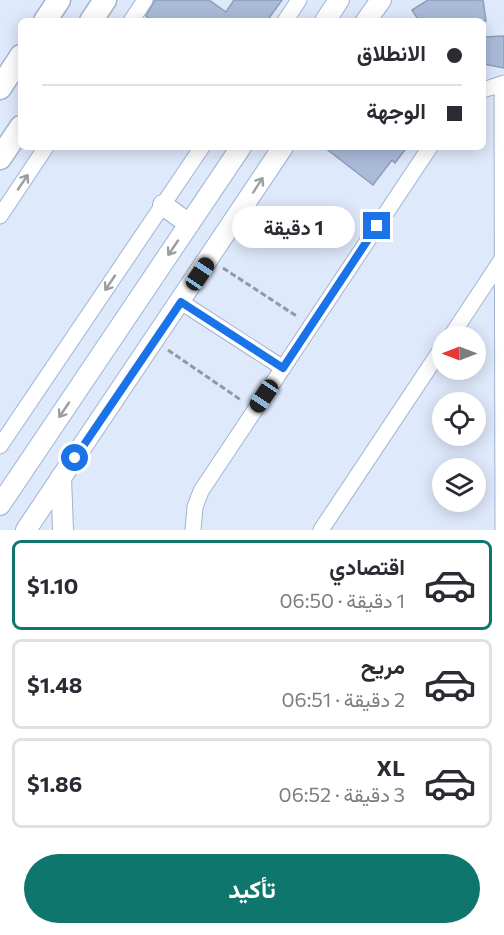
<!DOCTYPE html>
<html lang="ar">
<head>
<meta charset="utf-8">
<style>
  :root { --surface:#fff; --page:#f7f7f7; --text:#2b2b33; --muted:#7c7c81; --line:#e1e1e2; --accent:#0f766e }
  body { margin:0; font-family:Commissioner,Vazirmatn,sans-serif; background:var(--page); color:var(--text); direction:rtl; height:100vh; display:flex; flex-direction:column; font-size:22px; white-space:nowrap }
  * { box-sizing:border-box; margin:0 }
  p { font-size:20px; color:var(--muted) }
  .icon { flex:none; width:33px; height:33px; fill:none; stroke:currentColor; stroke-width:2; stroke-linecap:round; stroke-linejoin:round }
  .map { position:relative; height:530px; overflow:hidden; direction:ltr }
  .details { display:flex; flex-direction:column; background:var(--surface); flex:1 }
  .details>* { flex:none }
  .hud { position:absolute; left:18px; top:18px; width:468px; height:132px; border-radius:9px; box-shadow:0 3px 15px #0003; direction:rtl; display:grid; align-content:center; height:132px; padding:0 24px; background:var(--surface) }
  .needle { width:39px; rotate:270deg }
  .tools { position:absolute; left:432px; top:326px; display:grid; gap:12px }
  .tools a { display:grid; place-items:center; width:54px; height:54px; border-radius:50%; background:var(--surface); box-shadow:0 3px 15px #0003; font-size:30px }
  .end { position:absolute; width:27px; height:27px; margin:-14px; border:8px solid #1a73e8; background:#fff; box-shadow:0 0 0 3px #fff }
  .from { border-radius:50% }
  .bubble { position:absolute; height:42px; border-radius:21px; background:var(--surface); box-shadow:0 3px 15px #0003; font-size:20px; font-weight:700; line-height:42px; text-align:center; direction:rtl }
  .car { position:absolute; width:18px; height:36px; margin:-18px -9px; border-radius:8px; box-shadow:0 0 4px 2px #0007; background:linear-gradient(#222 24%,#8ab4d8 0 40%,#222 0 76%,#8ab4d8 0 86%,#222 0) }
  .hud b { display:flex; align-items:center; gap:21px; height:57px; font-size:22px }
  .hud b+b { border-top:2px solid var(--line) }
  .hud i { width:15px; height:15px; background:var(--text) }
  ul { padding:10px 0 0; list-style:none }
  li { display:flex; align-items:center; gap:18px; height:90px; margin:0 12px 9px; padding:0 12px; border:3px solid var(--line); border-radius:9px }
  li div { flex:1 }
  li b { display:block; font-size:22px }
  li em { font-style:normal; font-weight:700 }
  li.current { border-color:var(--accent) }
  li>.icon { width:54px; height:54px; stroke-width:1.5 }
  .primary-button { display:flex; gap:12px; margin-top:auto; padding:12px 24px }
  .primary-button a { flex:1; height:69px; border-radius:36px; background:var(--accent); color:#fff; font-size:24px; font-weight:700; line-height:69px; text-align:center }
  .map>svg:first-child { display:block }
  .building { fill:#aabbd9; stroke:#8d9eba; stroke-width:1.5 }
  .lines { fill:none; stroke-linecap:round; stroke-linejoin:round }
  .minor-casing { stroke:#a2b3d0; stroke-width:17 }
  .tertiary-casing { stroke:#a2b3d0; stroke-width:22 }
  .secondary-casing { stroke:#a2b3d0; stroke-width:25 }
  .path { stroke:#9099a8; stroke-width:3; stroke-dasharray:6 3; stroke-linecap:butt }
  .minor { stroke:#fff; stroke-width:15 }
  .tertiary { stroke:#fff; stroke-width:20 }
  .secondary { stroke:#fff; stroke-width:22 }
  .oneway { stroke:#9c9ea2 }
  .route { stroke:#1a73e8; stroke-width:8 }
</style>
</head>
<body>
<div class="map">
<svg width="504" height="530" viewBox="0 0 504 530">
  <rect width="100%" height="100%" fill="#dee9fb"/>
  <!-- building -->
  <g class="building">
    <polygon points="155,0 209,0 226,12 234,0 282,0 267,21 153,21 146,16"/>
    <polygon points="428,0 483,0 486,21 419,21 412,10"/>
    <polygon points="504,36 504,68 483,64 483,37"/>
    <polygon points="324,147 407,147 395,163 392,160 373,185"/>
  </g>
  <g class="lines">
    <!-- minor casing -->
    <g class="minor-casing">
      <g id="minor">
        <polyline points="131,21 145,0"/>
        <polyline points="285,21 299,0"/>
        <polyline points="502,84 503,530"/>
        <polyline points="483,90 504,83"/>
        <polyline points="0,216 46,147"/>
        <polyline points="181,302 283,368"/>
        <polyline points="451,336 502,259"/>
        <polyline points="0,446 202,147"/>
        <polyline points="193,530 195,507 201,491 430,147"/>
        <polyline points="321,530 442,348"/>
      </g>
    </g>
    <!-- tertiary casing -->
    <g class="tertiary-casing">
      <g id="tertiary">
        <polyline points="325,21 339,0"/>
        <polyline points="366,21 381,0"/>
        <polyline points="163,205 189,224"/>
        <polyline points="61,477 63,530"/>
        <polyline points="0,505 241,147"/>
        <polyline points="26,530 283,147"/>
      </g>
    </g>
    <!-- secondary casing -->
    <g class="secondary-casing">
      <g id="secondary">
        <polyline points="45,21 59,0"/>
        <polyline points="91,21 105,0"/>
        <polyline points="0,88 21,56"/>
        <polyline points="0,158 21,127"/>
      </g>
    </g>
    <!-- path -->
    <g class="path">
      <polyline points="223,268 298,317"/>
      <polyline points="168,350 241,400"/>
    </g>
    <!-- minor -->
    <use href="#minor" class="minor"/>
    <!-- tertiary -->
    <use href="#tertiary" class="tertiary"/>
    <!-- secondary -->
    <use href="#secondary" class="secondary"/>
  </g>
  <!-- one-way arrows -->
  <defs><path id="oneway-shaft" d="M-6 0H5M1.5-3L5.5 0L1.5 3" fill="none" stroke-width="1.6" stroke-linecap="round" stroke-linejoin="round" transform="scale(1.5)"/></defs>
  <g class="oneway">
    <use href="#oneway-shaft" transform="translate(23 182) rotate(-56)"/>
    <use href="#oneway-shaft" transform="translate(258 185) rotate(-57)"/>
    <use href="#oneway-shaft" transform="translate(173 248) rotate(124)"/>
    <use href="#oneway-shaft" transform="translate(110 283) rotate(124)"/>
    <use href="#oneway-shaft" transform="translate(64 410) rotate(124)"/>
  </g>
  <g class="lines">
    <!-- route -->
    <polyline class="route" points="75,458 181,302 283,368 377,226"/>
  </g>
</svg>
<div class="tools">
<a><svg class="needle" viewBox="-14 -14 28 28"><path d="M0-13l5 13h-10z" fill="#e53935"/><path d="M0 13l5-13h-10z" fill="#7c7c81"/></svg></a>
<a><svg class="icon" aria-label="locate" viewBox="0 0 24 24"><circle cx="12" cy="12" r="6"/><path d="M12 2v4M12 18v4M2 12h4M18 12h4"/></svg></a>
<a><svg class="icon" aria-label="layers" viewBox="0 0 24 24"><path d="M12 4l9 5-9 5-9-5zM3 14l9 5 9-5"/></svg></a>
</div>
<i class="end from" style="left:75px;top:458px"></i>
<i class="end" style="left:377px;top:226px"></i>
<div class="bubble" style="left:232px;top:206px;width:123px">1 دقيقة</div>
<i class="car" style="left:200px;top:274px;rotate:34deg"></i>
<i class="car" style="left:264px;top:396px;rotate:214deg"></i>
<div class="hud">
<b><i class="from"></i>الانطلاق</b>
<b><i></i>الوجهة</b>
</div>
</div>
<section class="details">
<ul>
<li class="current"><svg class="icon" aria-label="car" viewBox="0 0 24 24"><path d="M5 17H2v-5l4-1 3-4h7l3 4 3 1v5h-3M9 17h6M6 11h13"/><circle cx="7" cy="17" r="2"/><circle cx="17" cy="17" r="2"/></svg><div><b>اقتصادي</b><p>1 دقيقة · 06:50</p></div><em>$1.10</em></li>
<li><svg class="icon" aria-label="car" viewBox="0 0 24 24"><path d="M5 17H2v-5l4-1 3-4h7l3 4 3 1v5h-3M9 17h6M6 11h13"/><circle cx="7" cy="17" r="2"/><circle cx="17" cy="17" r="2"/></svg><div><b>مريح</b><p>2 دقيقة · 06:51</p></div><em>$1.48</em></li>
<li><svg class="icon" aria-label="car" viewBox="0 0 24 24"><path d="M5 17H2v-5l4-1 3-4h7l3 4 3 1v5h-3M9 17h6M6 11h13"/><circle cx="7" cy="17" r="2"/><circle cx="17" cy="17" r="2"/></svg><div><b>XL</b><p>3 دقيقة · 06:52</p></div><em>$1.86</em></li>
</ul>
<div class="primary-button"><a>تأكيد</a></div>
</section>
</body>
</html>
